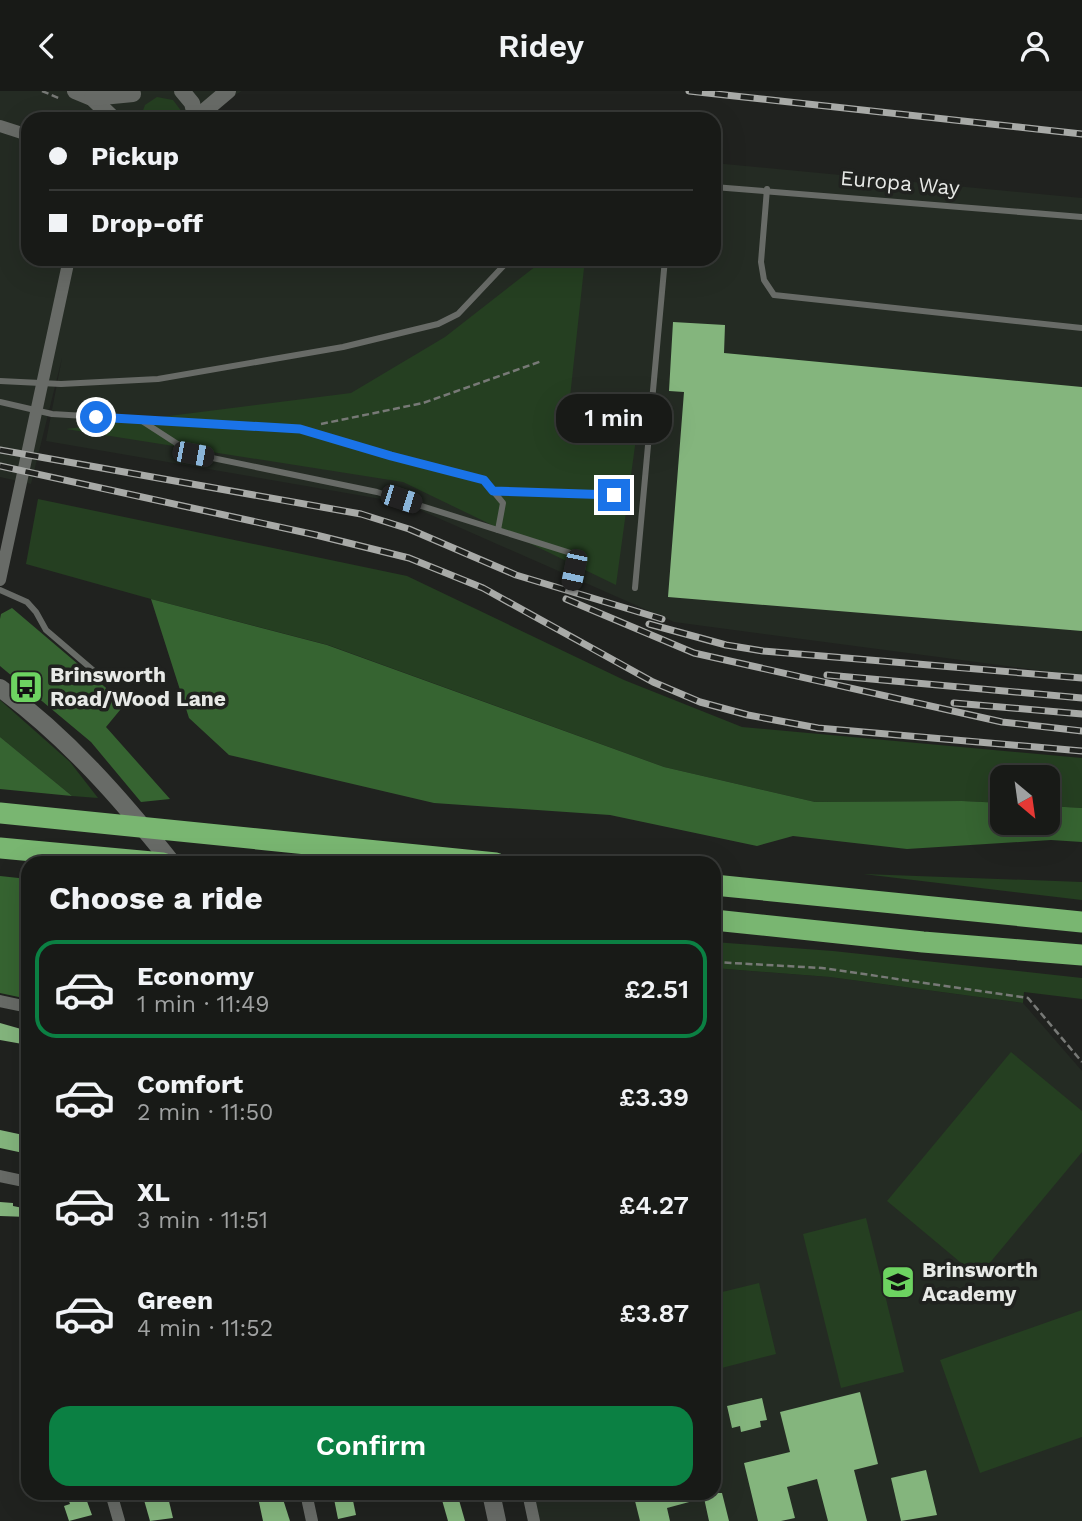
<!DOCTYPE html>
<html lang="en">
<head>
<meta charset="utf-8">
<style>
  :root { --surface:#181a17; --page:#212320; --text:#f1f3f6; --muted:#9fa1a1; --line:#363836; --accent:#0b8043 }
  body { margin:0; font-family:"Work Sans",sans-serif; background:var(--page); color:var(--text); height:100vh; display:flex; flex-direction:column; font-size:26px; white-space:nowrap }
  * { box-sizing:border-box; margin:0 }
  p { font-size:23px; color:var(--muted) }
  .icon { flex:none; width:38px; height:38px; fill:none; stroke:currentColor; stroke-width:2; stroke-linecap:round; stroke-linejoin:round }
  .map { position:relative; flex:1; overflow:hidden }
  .sheet { position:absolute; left:21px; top:765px; width:700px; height:644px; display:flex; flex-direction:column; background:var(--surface); border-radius:21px; box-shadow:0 7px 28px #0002,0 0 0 2px var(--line) }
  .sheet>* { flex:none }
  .top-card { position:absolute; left:21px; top:21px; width:700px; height:154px; border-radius:21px; box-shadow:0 7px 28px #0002,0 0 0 2px var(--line); display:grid; align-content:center; height:154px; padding:0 28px; background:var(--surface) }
  .needle { width:46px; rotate:151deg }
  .fabs { position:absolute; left:990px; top:674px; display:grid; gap:14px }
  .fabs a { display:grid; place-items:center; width:70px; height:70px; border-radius:14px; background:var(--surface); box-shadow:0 7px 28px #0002,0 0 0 2px var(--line); font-size:35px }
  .end { position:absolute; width:32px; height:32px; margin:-16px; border:9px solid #1a73e8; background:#fff; box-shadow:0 0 0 4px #fff }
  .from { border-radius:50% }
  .bubble { position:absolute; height:49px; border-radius:21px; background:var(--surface); box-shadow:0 7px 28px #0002,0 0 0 2px var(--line); font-size:23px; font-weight:600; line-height:49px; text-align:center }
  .car { position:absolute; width:21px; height:42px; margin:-21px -10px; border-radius:9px; box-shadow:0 0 5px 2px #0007; background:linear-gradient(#222 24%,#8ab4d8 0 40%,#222 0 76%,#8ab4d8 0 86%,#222 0) }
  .top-card b { display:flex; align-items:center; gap:24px; height:66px; font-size:26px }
  .top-card b+b { border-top:2px solid var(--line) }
  .top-card i { width:18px; height:18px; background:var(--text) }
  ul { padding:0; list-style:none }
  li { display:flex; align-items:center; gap:21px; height:98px; margin:0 14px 10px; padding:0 14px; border:4px solid transparent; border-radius:21px }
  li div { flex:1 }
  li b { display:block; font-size:26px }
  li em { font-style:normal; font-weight:600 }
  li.on { border-color:var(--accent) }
  li>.icon { width:63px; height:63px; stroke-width:1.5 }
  h2 { padding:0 28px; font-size:32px; line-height:84px }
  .cta { display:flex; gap:14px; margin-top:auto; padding:14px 28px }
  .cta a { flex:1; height:80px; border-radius:21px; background:var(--accent); color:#fff; font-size:28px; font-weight:600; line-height:80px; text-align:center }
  header { display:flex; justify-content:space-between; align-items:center; height:91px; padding:0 28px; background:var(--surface); font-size:32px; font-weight:600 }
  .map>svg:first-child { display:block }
  .built { fill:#242b23 }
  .green { fill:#253f21 }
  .forest { fill:#366431 }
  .building { fill:#84b57d }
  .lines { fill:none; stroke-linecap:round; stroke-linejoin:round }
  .path { stroke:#777976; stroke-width:2.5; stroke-dasharray:7 3.5; stroke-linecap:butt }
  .service { stroke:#686b67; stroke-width:6 }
  .minor { stroke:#686b67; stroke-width:12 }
  .tertiary { stroke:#686b67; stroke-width:16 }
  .secondary { stroke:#686b67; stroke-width:18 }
  .motorway { stroke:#79b671; stroke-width:21 }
  .rail-casing { stroke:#a8aaa7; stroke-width:7 }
  .rail { stroke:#20221f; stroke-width:4.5; stroke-dasharray:13; stroke-linecap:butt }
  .route { stroke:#1a73e8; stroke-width:9 }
  .labels { text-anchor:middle; stroke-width:7; stroke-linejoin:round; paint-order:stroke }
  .street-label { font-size:21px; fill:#e7e9e6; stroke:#20221f }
  .poi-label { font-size:21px; font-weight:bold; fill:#e7e9e6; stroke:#20221f; text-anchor:start }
</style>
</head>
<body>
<header><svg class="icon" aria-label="back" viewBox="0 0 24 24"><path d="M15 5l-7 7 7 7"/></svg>Ridey<svg class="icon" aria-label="person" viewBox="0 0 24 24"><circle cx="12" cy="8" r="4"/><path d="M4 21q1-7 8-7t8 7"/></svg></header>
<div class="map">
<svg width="1082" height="1430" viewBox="0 0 1082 1430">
  <rect width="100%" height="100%" fill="#20221f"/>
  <!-- built -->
  <g class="built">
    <polygon points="0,0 242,0 213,16 209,28 28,28 28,168 714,168 714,72 1082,107 1082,585 674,531 404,412 46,350 62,267 31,393 0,386"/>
    <polygon points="714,877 830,886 1023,912 1082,980 1082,1430 540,1430 532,1402 714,1402"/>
  </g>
  <!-- green -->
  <g class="green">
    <polygon points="157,6 173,9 182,21 183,28 140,28 145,14"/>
    <polygon points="545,168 585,168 570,306 641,311 616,494 403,391 66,338 351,302 445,246"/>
    <polygon points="38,408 407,485 624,589 742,636 1082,667 1082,717 1048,715 1048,686 1003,686 1003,712 962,710 815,711 664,676 328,554 151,508 26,473"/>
    <polygon points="0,609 70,671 98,707 72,705 0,646"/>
    <polygon points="863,783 1082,791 1082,809"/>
    <polygon points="714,851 833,860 1082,887 1082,908 1024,901 1023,912 830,886 714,877"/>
    <polygon points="1011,961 1082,1020 1082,1061 978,1186 887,1110"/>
    <polygon points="866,1127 904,1281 841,1297 803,1143"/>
    <polygon points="759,1192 776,1263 714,1279 714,1203"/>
    <polygon points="1082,1219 1082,1346 980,1382 940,1269"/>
  </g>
  <!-- forest -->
  <g class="forest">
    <polygon points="151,508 327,554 664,676 815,711 962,710 1003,712 1003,732 1048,732 1048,715 1082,717 1082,751 1051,749 907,758 793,745 757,755 610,724 434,712 229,664 189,627"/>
    <polygon points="12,517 125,613 106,636 170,708 141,711 91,651 0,575 0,528 1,523"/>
    <polygon points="0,646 72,705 0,698"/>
    <polygon points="0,785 28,788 28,908 0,902"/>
  </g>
  <!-- building -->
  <g class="building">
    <polygon points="673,231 725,234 724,262 1082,296 1082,540 668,506 684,301 669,300"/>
    <polygon points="0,932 28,940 28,954 0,949"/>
    <polygon points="0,1039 28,1045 28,1063 0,1057"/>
    <polygon points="0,1111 13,1112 13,1115 28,1118 28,1126 0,1125"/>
    <polygon points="860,1301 878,1373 854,1379 867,1430 828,1430 817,1388 787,1396 795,1427 781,1430 758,1430 744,1372 790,1361 780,1321"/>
    <polygon points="762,1307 767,1329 760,1330 761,1336 741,1341 740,1335 732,1337 727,1315"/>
    <polygon points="926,1379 937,1424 901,1430 891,1387"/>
    <polygon points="66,1402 84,1402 92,1424 69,1430 64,1415 70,1413"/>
    <polygon points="142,1402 167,1402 173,1427 150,1430"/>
    <polygon points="257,1402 281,1402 290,1430 263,1430"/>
    <polygon points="440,1402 457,1402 465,1430 448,1430"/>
    <polygon points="633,1402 722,1402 729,1430 709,1430 704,1407 667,1417 670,1430 640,1430"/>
    <polygon points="352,1405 356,1424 338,1428 334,1408"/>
  </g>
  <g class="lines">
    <!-- path -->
    <g class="path">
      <polyline points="42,0 61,8"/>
      <polyline points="321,333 423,312 542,270"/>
      <polyline points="714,871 822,877 1028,907 1082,971"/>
    </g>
    <!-- service -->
    <g class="service">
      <polyline points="714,96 1082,126"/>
      <polyline points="767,98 761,171 764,189 774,204 1082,237"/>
      <polyline points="0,290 61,293 158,288 343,256 438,233 458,223 510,168"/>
      <polyline points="0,311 52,323 300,338 391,365 484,389 503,412 498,439"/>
      <polyline points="142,330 193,363 377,401 577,464 570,493"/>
      <polyline points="493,400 614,404"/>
      <polyline points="635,497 665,168"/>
      <polyline points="0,499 27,511 36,521 46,539 94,580"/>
    </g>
    <!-- minor -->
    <g class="minor">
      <polyline points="0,35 28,44"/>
      <polyline points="0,489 69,168"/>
      <polyline points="0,910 28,916"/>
      <polyline points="0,1085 28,1091"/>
      <polyline points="111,1402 119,1430"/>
      <polyline points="306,1402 312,1430"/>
      <polyline points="528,1402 534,1430"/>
    </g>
    <!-- tertiary -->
    <g class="tertiary">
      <polyline points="75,0 92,7 114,28"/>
      <polyline points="182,0 192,12 196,28"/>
      <polyline points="92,7 133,3"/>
      <polyline points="196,27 228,0"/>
    </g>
    <!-- secondary -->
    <g class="secondary">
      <path d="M0 597C67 646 121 708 172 772"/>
      <polyline points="491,1402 497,1430"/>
    </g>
    <!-- motorway -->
    <g class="motorway">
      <polyline points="0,722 496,772"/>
      <polyline points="0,757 163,772"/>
      <polyline points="714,794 1082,831"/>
      <polyline points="714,829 923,851 1082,864"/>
    </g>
    <!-- rail casing -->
    <g class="rail-casing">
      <g id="rail">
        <polyline points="689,0 1082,43"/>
        <polyline points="0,359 361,423 409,438 516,484 662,528"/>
        <polyline points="0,375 316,444 409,467 483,497 653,591 700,611 748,624 818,637 1082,660"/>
        <polyline points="566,508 694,562 1002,631 1082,640"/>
        <polyline points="649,533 726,554 763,560 1082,587"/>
        <polyline points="827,584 1082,607"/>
        <polyline points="954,612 1082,623"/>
      </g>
    </g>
    <!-- rail -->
    <use href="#rail" class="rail"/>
  </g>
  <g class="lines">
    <!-- route -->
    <polyline class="route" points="96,326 300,338 391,365 484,389 493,400 614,404"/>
  </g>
  <!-- icons -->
  <defs>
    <g id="bus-square" transform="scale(1.75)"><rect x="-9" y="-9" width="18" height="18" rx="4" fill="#6dd361" stroke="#20221f"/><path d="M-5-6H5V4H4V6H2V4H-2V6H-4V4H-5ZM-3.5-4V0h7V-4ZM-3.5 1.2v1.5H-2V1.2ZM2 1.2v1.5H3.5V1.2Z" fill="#111"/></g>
    <g id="school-square" transform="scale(1.75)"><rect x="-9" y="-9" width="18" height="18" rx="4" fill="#6dd361" stroke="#20221f"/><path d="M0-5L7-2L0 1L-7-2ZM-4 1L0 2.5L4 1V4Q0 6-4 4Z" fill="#111"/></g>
  </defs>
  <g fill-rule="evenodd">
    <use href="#bus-square" x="26" y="596"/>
    <use href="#school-square" x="898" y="1191"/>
  </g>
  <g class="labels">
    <!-- street labels -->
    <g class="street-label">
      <text transform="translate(900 92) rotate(5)" y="7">Europa Way</text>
    </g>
    <!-- poi labels -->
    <g class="poi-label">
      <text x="50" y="591">Brinsworth<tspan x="50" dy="24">Road/Wood Lane</tspan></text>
      <text x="922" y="1186">Brinsworth<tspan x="922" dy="24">Academy</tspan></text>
    </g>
  </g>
</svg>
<div class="fabs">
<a><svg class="needle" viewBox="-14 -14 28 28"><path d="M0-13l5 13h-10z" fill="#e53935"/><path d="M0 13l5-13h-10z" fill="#9fa1a1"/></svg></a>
</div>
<i class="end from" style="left:96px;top:326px"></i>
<i class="end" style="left:614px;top:404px"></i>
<div class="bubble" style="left:556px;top:303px;width:116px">1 min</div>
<i class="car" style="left:193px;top:363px;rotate:101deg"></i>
<i class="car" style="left:401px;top:408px;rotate:108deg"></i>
<i class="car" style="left:574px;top:479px;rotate:192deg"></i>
<div class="top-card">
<b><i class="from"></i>Pickup</b>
<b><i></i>Drop-off</b>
</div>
<section class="sheet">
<h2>Choose a ride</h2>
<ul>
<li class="on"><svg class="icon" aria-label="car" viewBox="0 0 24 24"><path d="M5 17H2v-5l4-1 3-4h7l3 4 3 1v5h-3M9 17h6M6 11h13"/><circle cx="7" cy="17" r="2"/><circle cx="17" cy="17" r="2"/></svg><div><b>Economy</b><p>1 min · 11:49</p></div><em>£2.51</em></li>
<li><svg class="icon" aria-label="car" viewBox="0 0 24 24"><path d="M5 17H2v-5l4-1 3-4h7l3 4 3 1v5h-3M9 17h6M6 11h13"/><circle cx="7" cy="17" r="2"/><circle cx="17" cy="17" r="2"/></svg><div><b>Comfort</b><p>2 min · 11:50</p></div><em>£3.39</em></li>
<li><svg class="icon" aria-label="car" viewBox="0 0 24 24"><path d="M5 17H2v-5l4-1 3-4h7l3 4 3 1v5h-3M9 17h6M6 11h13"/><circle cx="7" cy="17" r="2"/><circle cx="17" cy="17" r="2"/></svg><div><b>XL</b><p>3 min · 11:51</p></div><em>£4.27</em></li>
<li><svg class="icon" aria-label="car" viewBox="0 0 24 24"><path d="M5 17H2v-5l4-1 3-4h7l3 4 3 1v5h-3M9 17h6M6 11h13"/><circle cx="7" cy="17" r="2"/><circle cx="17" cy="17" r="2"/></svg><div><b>Green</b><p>4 min · 11:52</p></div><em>£3.87</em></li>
</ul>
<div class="cta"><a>Confirm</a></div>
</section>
</div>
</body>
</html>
